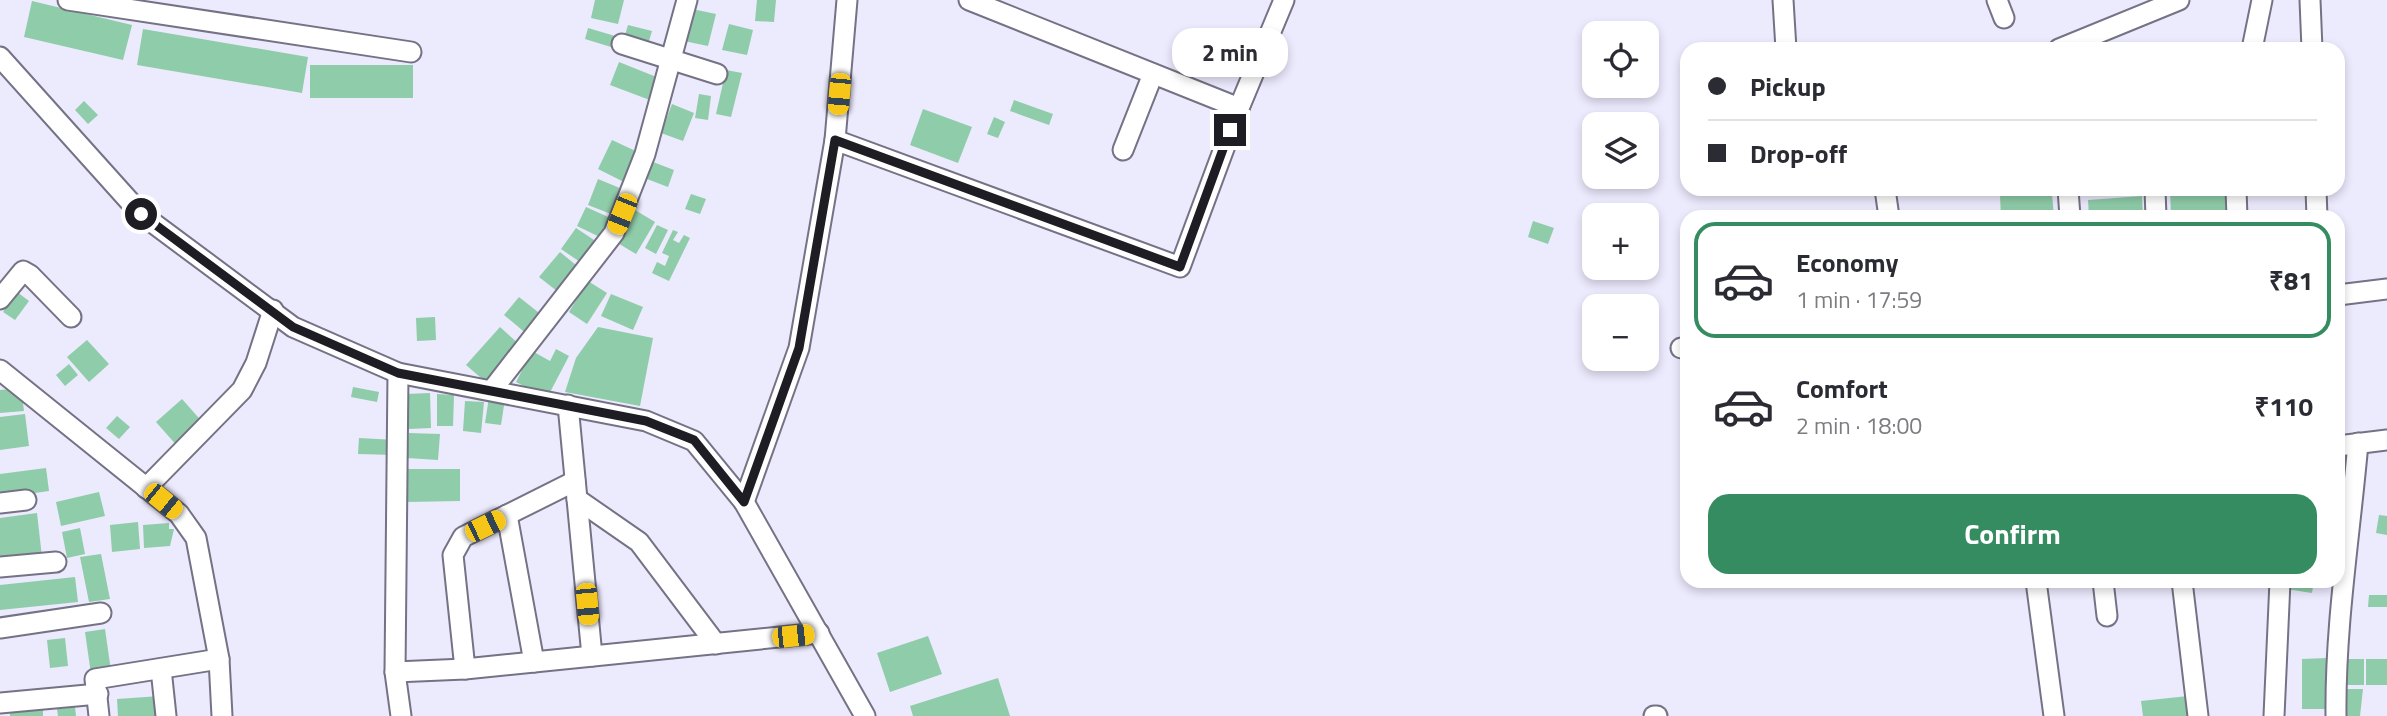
<!DOCTYPE html>
<html lang="en">
<head>
<meta charset="utf-8">
<style>
  :root { --surface:#fff; --page:#f2f2f3; --text:#2b2b33; --muted:#7c7c81; --line:#e1e1e2; --accent:#348c60 }
  body { margin:0; font-family:"Titillium Web",sans-serif; background:var(--page); color:var(--text); height:100vh; display:flex; flex-direction:column; font-size:26px; white-space:nowrap }
  * { box-sizing:border-box; margin:0 }
  p { font-size:23px; color:var(--muted) }
  .icon { flex:none; width:38px; height:38px; fill:none; stroke:currentColor; stroke-width:2; stroke-linecap:round; stroke-linejoin:round }
  .map { position:relative; flex:1; overflow:hidden }
  .details { position:absolute; left:1680px; top:210px; width:665px; height:378px; display:flex; flex-direction:column; background:var(--surface); border-radius:21px; box-shadow:0 4px 10px #0003 }
  .details>* { flex:none }
  .hud { position:absolute; left:1680px; top:42px; width:665px; height:154px; border-radius:21px; box-shadow:0 4px 10px #0003; display:grid; align-content:center; height:154px; padding:0 28px; background:var(--surface) }
  .controls { position:absolute; left:1582px; top:21px; display:grid; gap:14px }
  .controls a { display:grid; place-items:center; width:77px; height:77px; border-radius:14px; background:var(--surface); box-shadow:0 4px 10px #0003; font-size:35px }
  .end { position:absolute; width:32px; height:32px; margin:-16px; border:9px solid #1e1d24; background:#fff; box-shadow:0 0 0 4px #fff }
  .from { border-radius:50% }
  .bubble { position:absolute; height:49px; border-radius:21px; background:var(--surface); box-shadow:0 4px 10px #0003; font-size:23px; font-weight:700; line-height:49px; text-align:center }
  .car { position:absolute; width:21px; height:42px; margin:-21px -10px; border-radius:9px; box-shadow:0 0 5px 2px #0007; background:linear-gradient(#f5c518 24%,#345 0 40%,#f5c518 0 76%,#345 0 86%,#f5c518 0) }
  .hud b { display:flex; align-items:center; gap:24px; height:66px; font-size:26px }
  .hud b+b { border-top:2px solid var(--line) }
  .hud i { width:18px; height:18px; background:var(--text) }
  ul { padding:12px 0 0; list-style:none }
  li { display:flex; align-items:center; gap:21px; height:116px; margin:0 14px 10px; padding:0 14px; border:4px solid transparent; border-radius:21px }
  li div { flex:1 }
  li b { display:block; font-size:26px }
  li em { font-style:normal; font-weight:700 }
  li.current { border-color:var(--accent) }
  li>.icon { width:63px; height:63px; stroke-width:1.5 }
  .primary-button { display:flex; gap:14px; margin-top:auto; padding:14px 28px }
  .primary-button a { flex:1; height:80px; border-radius:21px; background:var(--accent); color:#fff; font-size:28px; font-weight:700; line-height:80px; text-align:center }
  .map>svg:first-child { display:block }
  .building { fill:#8fcca9 }
  .lines { fill:none; stroke-linecap:round; stroke-linejoin:round }
  .minor-casing { stroke:#747284; stroke-width:23 }
  .minor { stroke:#fff; stroke-width:19 }
  .route { stroke:#1e1d24; stroke-width:9 }
</style>
</head>
<body>
<div class="map">
<svg width="2387" height="716" viewBox="0 0 2387 716">
  <rect width="100%" height="100%" fill="#eceafd"/>
  <!-- building -->
  <g class="building">
    <polygon points="595,0 624,0 618,24 591,18"/>
    <polygon points="757,0 776,0 774,22 755,21"/>
    <polygon points="32,1 132,25 123,60 24,37"/>
    <polygon points="692,9 716,14 708,46 684,41"/>
    <polygon points="729,24 753,30 747,55 722,50"/>
    <polygon points="628,25 652,31 647,48 623,42"/>
    <polygon points="588,28 615,36 611,47 585,39"/>
    <polygon points="143,29 308,57 302,93 137,65"/>
    <polygon points="619,62 664,80 655,102 610,85"/>
    <rect x="310" y="65" width="103" height="33"/>
    <polygon points="726,70 742,73 731,117 716,114"/>
    <polygon points="699,94 711,96 708,120 695,118"/>
    <polygon points="1014,100 1053,114 1049,125 1010,111"/>
    <polygon points="84,101 98,115 88,124 75,110"/>
    <polygon points="672,104 694,113 683,141 661,133"/>
    <polygon points="923,109 972,127 958,163 910,145"/>
    <polygon points="994,117 1005,122 998,138 987,134"/>
    <polygon points="612,140 642,154 628,184 598,169"/>
    <polygon points="653,162 674,170 668,187 647,179"/>
    <polygon points="598,179 627,191 616,216 588,205"/>
    <polygon points="2170,189 2225,189 2226,217 2171,217"/>
    <polygon points="2052,193 2054,217 2001,217 2000,196"/>
    <polygon points="691,194 706,199 700,214 685,209"/>
    <polygon points="2142,196 2143,217 2089,217 2088,200"/>
    <polygon points="586,207 615,220 606,240 577,226"/>
    <polygon points="635,210 655,222 636,254 616,242"/>
    <polygon points="1533,221 1554,228 1548,244 1528,237"/>
    <polygon points="657,225 668,230 656,254 645,248"/>
    <polygon points="576,228 597,242 583,264 561,249"/>
    <polygon points="673,230 678,232 673,240 679,243 684,235 690,238 669,281 652,273 657,262 665,266 669,256 662,253"/>
    <polygon points="560,252 582,270 562,295 539,277"/>
    <polygon points="588,281 607,293 587,324 569,312"/>
    <polygon points="17,292 29,301 15,320 3,312"/>
    <polygon points="611,294 643,307 633,330 601,316"/>
    <polygon points="519,297 543,316 528,335 504,315"/>
    <polygon points="435,317 436,340 417,341 416,318"/>
    <polygon points="500,327 520,345 487,383 466,365"/>
    <polygon points="598,327 653,338 640,406 565,392 576,358"/>
    <polygon points="87,340 109,364 89,382 67,357"/>
    <polygon points="556,349 569,356 547,398 516,382 532,351 550,361"/>
    <polygon points="69,364 78,375 65,386 56,375"/>
    <polygon points="353,387 379,392 377,402 351,397"/>
    <polygon points="21,388 24,411 0,413 0,390"/>
    <polygon points="430,393 431,428 408,429 406,394"/>
    <polygon points="437,394 454,395 453,426 437,426"/>
    <polygon points="489,397 505,399 501,425 485,423"/>
    <polygon points="182,399 205,425 179,448 156,422"/>
    <polygon points="465,401 484,402 481,433 463,431"/>
    <polygon points="25,414 29,446 0,450 0,417"/>
    <polygon points="117,416 130,427 119,439 106,428"/>
    <polygon points="409,433 440,434 438,460 407,458"/>
    <polygon points="359,438 396,440 395,455 358,454"/>
    <polygon points="46,468 49,491 0,498 0,474"/>
    <polygon points="406,469 460,469 460,501 407,502"/>
    <polygon points="99,492 105,516 61,526 56,502"/>
    <polygon points="37,513 42,557 0,562 0,518"/>
    <polygon points="2379,515 2387,516 2387,535 2376,533"/>
    <polygon points="138,522 140,549 112,552 110,525"/>
    <polygon points="169,523 169,529 174,529 170,546 144,548 143,525"/>
    <polygon points="80,528 85,554 67,558 62,532"/>
    <polygon points="101,554 110,599 89,602 80,557"/>
    <polygon points="75,577 78,602 0,610 0,585"/>
    <polygon points="2287,581 2314,581 2312,593 2286,589"/>
    <polygon points="2369,595 2387,595 2387,607 2368,607"/>
    <polygon points="105,629 111,671 91,674 85,632"/>
    <polygon points="928,636 942,674 890,692 877,653"/>
    <polygon points="65,638 68,666 50,668 47,640"/>
    <polygon points="2327,658 2328,709 2302,709 2302,659"/>
    <rect x="2336" y="659" width="28" height="26"/>
    <rect x="2366" y="659" width="21" height="26"/>
    <polygon points="998,678 1010,716 913,716 910,706"/>
    <polygon points="2340,689 2363,689 2360,716 2339,716"/>
    <polygon points="160,696 162,716 118,716 117,699"/>
    <polygon points="2188,696 2191,716 2143,716 2141,701"/>
    <polygon points="43,706 43,716 10,716 10,708"/>
    <polygon points="75,707 76,716 58,716 57,709"/>
  </g>
  <g class="lines">
    <!-- minor casing -->
    <g class="minor-casing">
      <g id="minor">
        <polyline points="68,0 411,52"/>
        <polyline points="969,0 1239,108"/>
        <polyline points="1783,0 1786,49"/>
        <polyline points="1997,0 2004,18"/>
        <polyline points="2310,0 2312,49"/>
        <polyline points="622,44 717,74"/>
        <polyline points="2059,49 2179,0"/>
        <polyline points="2252,49 2262,0"/>
        <polyline points="0,57 141,214 293,327 398,373 646,421 694,441 744,502 865,716"/>
        <polyline points="835,140 1180,267 1239,108 1284,0"/>
        <polyline points="1123,150 1153,74"/>
        <polyline points="1885,189 1889,217"/>
        <polyline points="2068,189 2070,217"/>
        <polyline points="2155,189 2156,217"/>
        <polyline points="2236,189 2237,217"/>
        <polyline points="2316,189 2317,217"/>
        <polyline points="2338,295 2387,289"/>
        <polyline points="0,299 23,271 30,275 71,317"/>
        <polyline points="1681,348 1687,347"/>
        <polyline points="0,370 179,514 196,538 219,659 222,716"/>
        <polyline points="398,373 395,672 401,716"/>
        <polyline points="492,390 614,233 645,154 687,0"/>
        <polyline points="568,405 592,656"/>
        <polyline points="2338,446 2387,440"/>
        <polyline points="146,488 242,390 256,363 273,310"/>
        <polyline points="577,499 639,542 716,644"/>
        <polyline points="744,502 799,348 835,140 847,0"/>
        <polyline points="0,503 26,500"/>
        <polyline points="507,515 534,662"/>
        <polyline points="0,567 56,562"/>
        <polyline points="2036,581 2054,716"/>
        <polyline points="2103,581 2107,616"/>
        <polyline points="2182,581 2198,716"/>
        <polyline points="0,628 101,613"/>
        <polyline points="161,669 166,716"/>
        <polyline points="465,669 453,555 463,537 575,481"/>
        <polyline points="395,672 465,669 819,633"/>
        <polyline points="0,703 98,694"/>
        <polyline points="99,716 95,679 219,659"/>
        <polyline points="1654,716 1657,716"/>
        <polyline points="2274,716 2280,581"/>
        <path d="M2336 716C2335 625 2350 534 2358 443"/>
      </g>
    </g>
    <!-- minor -->
    <use href="#minor" class="minor"/>
  </g>
  <g class="lines">
    <!-- route -->
    <polyline class="route" points="141,214 293,327 398,373 646,421 694,440 744,502 799,348 835,140 1180,267 1230,130"/>
  </g>
</svg>
<div class="controls">
<a><svg class="icon" aria-label="locate" viewBox="0 0 24 24"><circle cx="12" cy="12" r="6"/><path d="M12 2v4M12 18v4M2 12h4M18 12h4"/></svg></a>
<a><svg class="icon" aria-label="layers" viewBox="0 0 24 24"><path d="M12 4l9 5-9 5-9-5zM3 14l9 5 9-5"/></svg></a>
<a>+</a>
<a>−</a>
</div>
<i class="end from" style="left:141px;top:214px"></i>
<i class="end" style="left:1230px;top:130px"></i>
<div class="bubble" style="left:1172px;top:28px;width:116px">2 min</div>
<i class="car" style="left:839px;top:94px;rotate:185deg"></i>
<i class="car" style="left:622px;top:214px;rotate:202deg"></i>
<i class="car" style="left:163px;top:501px;rotate:129deg"></i>
<i class="car" style="left:485px;top:526px;rotate:64deg"></i>
<i class="car" style="left:587px;top:604px;rotate:175deg"></i>
<i class="car" style="left:793px;top:636px;rotate:84deg"></i>
<div class="hud">
<b><i class="from"></i>Pickup</b>
<b><i></i>Drop-off</b>
</div>
<section class="details">
<ul>
<li class="current"><svg class="icon" aria-label="car" viewBox="0 0 24 24"><path d="M5 17H2v-5l4-1 3-4h7l3 4 3 1v5h-3M9 17h6M6 11h13"/><circle cx="7" cy="17" r="2"/><circle cx="17" cy="17" r="2"/></svg><div><b>Economy</b><p>1 min · 17:59</p></div><em>₹81</em></li>
<li><svg class="icon" aria-label="car" viewBox="0 0 24 24"><path d="M5 17H2v-5l4-1 3-4h7l3 4 3 1v5h-3M9 17h6M6 11h13"/><circle cx="7" cy="17" r="2"/><circle cx="17" cy="17" r="2"/></svg><div><b>Comfort</b><p>2 min · 18:00</p></div><em>₹110</em></li>
</ul>
<div class="primary-button"><a>Confirm</a></div>
</section>
</div>
</body>
</html>
